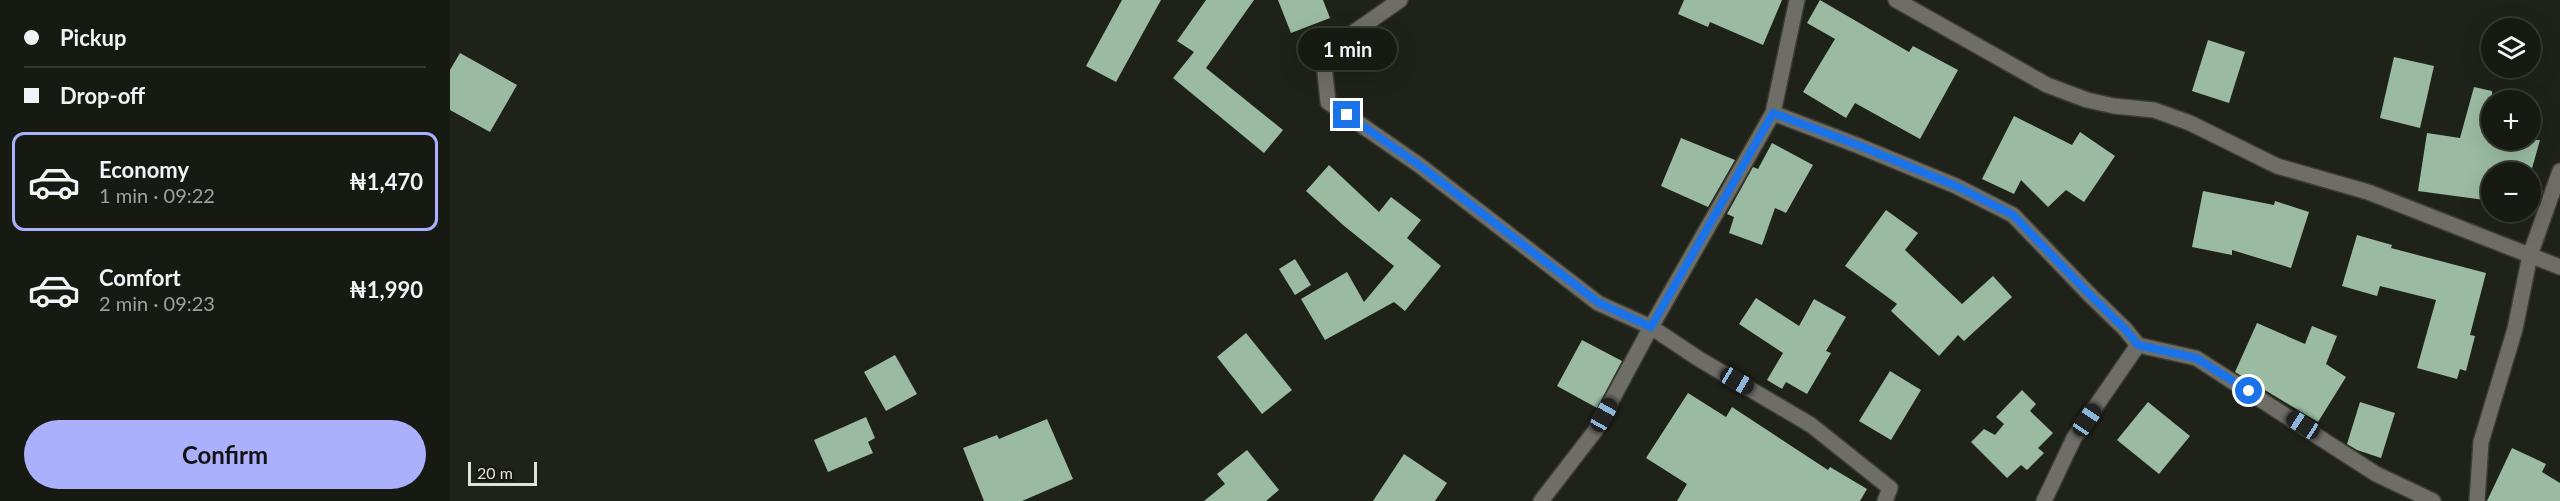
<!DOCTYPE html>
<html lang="en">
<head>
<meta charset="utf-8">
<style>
  :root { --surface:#171a12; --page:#242720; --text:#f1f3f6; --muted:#9ea19f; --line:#363832; --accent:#aab0fc }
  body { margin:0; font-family:Lato,sans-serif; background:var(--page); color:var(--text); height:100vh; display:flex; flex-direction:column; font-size:22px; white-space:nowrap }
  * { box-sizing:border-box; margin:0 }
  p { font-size:20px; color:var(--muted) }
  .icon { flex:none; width:33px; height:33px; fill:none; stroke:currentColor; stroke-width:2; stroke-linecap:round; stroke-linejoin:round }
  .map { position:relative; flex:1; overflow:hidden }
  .sheet { display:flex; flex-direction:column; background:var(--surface); width:450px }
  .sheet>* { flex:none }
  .guide { display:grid; align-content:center; height:132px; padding:0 24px; background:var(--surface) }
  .buttons { position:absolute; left:2031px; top:18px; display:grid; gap:12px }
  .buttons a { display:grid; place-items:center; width:60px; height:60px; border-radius:50%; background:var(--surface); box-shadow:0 6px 24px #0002,0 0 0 2px var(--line); font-size:30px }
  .scale { position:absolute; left:18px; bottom:15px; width:69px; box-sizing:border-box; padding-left:6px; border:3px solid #e0e1db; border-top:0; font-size:16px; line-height:21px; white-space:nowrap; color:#e0e1db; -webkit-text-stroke:4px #16180f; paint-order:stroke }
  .end { position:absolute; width:27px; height:27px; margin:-14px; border:8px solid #1a73e8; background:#fff; box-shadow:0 0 0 3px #fff }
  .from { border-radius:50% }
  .bubble { position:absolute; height:42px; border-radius:21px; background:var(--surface); box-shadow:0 6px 24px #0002,0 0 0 2px var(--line); font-size:20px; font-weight:700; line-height:42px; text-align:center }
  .car { position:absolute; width:18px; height:36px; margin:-18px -9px; border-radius:8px; box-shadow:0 0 4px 2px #0007; background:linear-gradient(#222 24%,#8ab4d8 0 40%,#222 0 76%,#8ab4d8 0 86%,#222 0) }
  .guide b { display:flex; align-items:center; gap:21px; height:57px; font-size:22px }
  .guide b+b { border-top:2px solid var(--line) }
  .guide i { width:15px; height:15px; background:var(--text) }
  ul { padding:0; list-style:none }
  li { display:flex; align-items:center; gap:18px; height:99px; margin:0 12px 9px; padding:0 12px; border:3px solid transparent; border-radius:12px }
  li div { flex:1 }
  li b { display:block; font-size:22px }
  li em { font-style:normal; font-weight:700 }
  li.on { border-color:var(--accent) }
  li>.icon { width:54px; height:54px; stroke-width:1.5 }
  .button { display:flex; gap:12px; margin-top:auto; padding:12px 24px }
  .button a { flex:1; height:69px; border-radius:36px; background:var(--accent); color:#111; font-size:24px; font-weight:700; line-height:69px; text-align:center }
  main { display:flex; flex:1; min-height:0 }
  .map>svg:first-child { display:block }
  .building { fill:#9abba1 }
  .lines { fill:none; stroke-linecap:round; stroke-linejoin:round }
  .minor-casing { stroke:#3a3d33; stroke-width:18 }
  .minor { stroke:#6f6d68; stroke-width:15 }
  .route { stroke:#1a73e8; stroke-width:8 }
</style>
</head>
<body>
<main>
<section class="sheet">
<div class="guide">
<b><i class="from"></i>Pickup</b>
<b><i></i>Drop-off</b>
</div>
<ul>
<li class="on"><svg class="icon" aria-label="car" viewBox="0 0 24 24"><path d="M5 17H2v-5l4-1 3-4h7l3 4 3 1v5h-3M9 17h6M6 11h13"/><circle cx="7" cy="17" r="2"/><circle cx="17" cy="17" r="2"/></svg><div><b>Economy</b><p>1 min · 09:22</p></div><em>₦1,470</em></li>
<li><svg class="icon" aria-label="car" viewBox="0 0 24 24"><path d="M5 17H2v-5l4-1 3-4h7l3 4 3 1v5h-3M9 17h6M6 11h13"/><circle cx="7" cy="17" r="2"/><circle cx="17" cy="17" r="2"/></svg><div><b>Comfort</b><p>2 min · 09:23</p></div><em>₦1,990</em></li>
</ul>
<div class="button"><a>Confirm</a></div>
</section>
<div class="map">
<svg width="2110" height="501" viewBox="0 0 2110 501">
  <rect width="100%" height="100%" fill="#1f2218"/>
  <!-- building -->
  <g class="building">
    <polygon points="672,0 711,0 666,82 636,66"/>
    <polygon points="756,0 804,0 756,68 833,130 814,153 723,78 744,52 727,41"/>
    <polygon points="828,0 873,0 880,18 841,33"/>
    <polygon points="1234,0 1332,0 1313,45 1260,22 1258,27 1228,14"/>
    <polygon points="1370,0 1459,52 1463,46 1508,70 1470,139 1405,103 1396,118 1353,92 1385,39 1357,23"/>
    <polygon points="1758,40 1795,52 1779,103 1742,91"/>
    <polygon points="10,53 67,85 40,132 0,110 0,70"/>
    <polygon points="1944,57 1984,66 1970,128 1930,118"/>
    <polygon points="2024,87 2042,91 2042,140 2090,140 2081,172 2042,172 2042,201 1968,191 1977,133 2010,138"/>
    <polygon points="1564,116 1622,145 1630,132 1665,156 1634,202 1616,190 1598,207 1571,180 1564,194 1532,179"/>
    <polygon points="1231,138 1285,160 1258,207 1211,186"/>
    <polygon points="1322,143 1363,165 1336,213 1325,208 1312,245 1279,233 1284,217 1277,214 1303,167 1308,169"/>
    <polygon points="879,165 929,212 941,197 971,220 957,238 991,266 955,311 944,302 875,340 851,299 897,272 914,302 944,266 893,225 856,191"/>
    <polygon points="1753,191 1824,205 1825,201 1859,212 1841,268 1782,250 1782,255 1742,247"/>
    <polygon points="1436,210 1468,233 1455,250 1512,304 1543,276 1562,297 1514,341 1508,335 1489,356 1441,311 1447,304 1395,266"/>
    <polygon points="1907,235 1942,245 1941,248 2036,273 2020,335 2025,336 2016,371 2010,369 2007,379 1967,368 1986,300 1930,286 1927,296 1892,286"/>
    <polygon points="845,259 861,285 845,295 829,269"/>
    <polygon points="1306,298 1349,326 1364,299 1396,317 1376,351 1381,353 1357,394 1336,382 1332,389 1317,380 1333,353 1289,324"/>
    <polygon points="1807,323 1855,344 1862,326 1887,336 1876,364 1896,377 1868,422 1785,372"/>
    <polygon points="796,333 842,390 812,414 767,357"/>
    <polygon points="1132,340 1172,361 1147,408 1107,386"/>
    <polygon points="445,355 467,394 436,411 414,372"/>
    <polygon points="1440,371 1471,390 1441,440 1409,421"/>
    <polygon points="1572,390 1586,404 1580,411 1603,433 1588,448 1594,453 1577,470 1571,465 1557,478 1521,442 1534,429 1545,435 1554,424 1546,417"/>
    <polygon points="1238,393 1276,417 1282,407 1378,470 1380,467 1417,489 1410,501 1227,501 1237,484 1196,458"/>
    <polygon points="1698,402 1740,436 1709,474 1667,440"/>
    <polygon points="1910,402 1945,413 1931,458 1907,450 1897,444"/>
    <polygon points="416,417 425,438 418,442 423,453 378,472 364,440"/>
    <polygon points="597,419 623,479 572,501 534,501 513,448 547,435 549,439"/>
    <polygon points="2062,448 2096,464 2092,472 2110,483 2110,501 2037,501"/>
    <polygon points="797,450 829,490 816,501 754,501 775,484 767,474"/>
    <polygon points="954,454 997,483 985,501 923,501"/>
  </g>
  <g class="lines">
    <!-- minor casing -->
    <g class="minor-casing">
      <g id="minor">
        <polyline points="950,0 873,54 878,102 969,165 1148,303 1201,327 1249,359 1361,425 1440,488 1435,501"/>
        <polyline points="1446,0 1597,85 1637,100 1664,106 1704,110 1740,123 1827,166 1918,192 2110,267"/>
        <polyline points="1323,113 1409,146 1506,186 1563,215 1639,294 1675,329 1688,345 1746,358 1926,474 1983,501"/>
        <polyline points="1091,501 1145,431 1201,327 1323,113 1347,0"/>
        <polyline points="1594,501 1624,438 1688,345"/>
        <polyline points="2027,501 2031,442 2065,329 2080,255 2110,171"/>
      </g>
    </g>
    <!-- minor -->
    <use href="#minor" class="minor"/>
  </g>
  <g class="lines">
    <!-- route -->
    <polyline class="route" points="897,115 969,165 1149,303 1201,327 1323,113 1410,146 1506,186 1563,215 1639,294 1675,329 1688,345 1746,358 1799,391"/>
  </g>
</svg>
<div class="buttons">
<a><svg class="icon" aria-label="layers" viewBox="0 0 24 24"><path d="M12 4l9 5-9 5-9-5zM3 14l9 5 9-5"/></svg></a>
<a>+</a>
<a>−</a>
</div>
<div class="scale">20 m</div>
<i class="end from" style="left:1799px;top:391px"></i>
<i class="end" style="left:897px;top:115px"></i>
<div class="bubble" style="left:848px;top:28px;width:99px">1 min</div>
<i class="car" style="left:1287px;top:381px;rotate:120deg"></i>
<i class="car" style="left:1154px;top:415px;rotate:29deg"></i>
<i class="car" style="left:1637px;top:420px;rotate:34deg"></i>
<i class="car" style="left:1853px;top:425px;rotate:303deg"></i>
</div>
</main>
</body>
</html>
